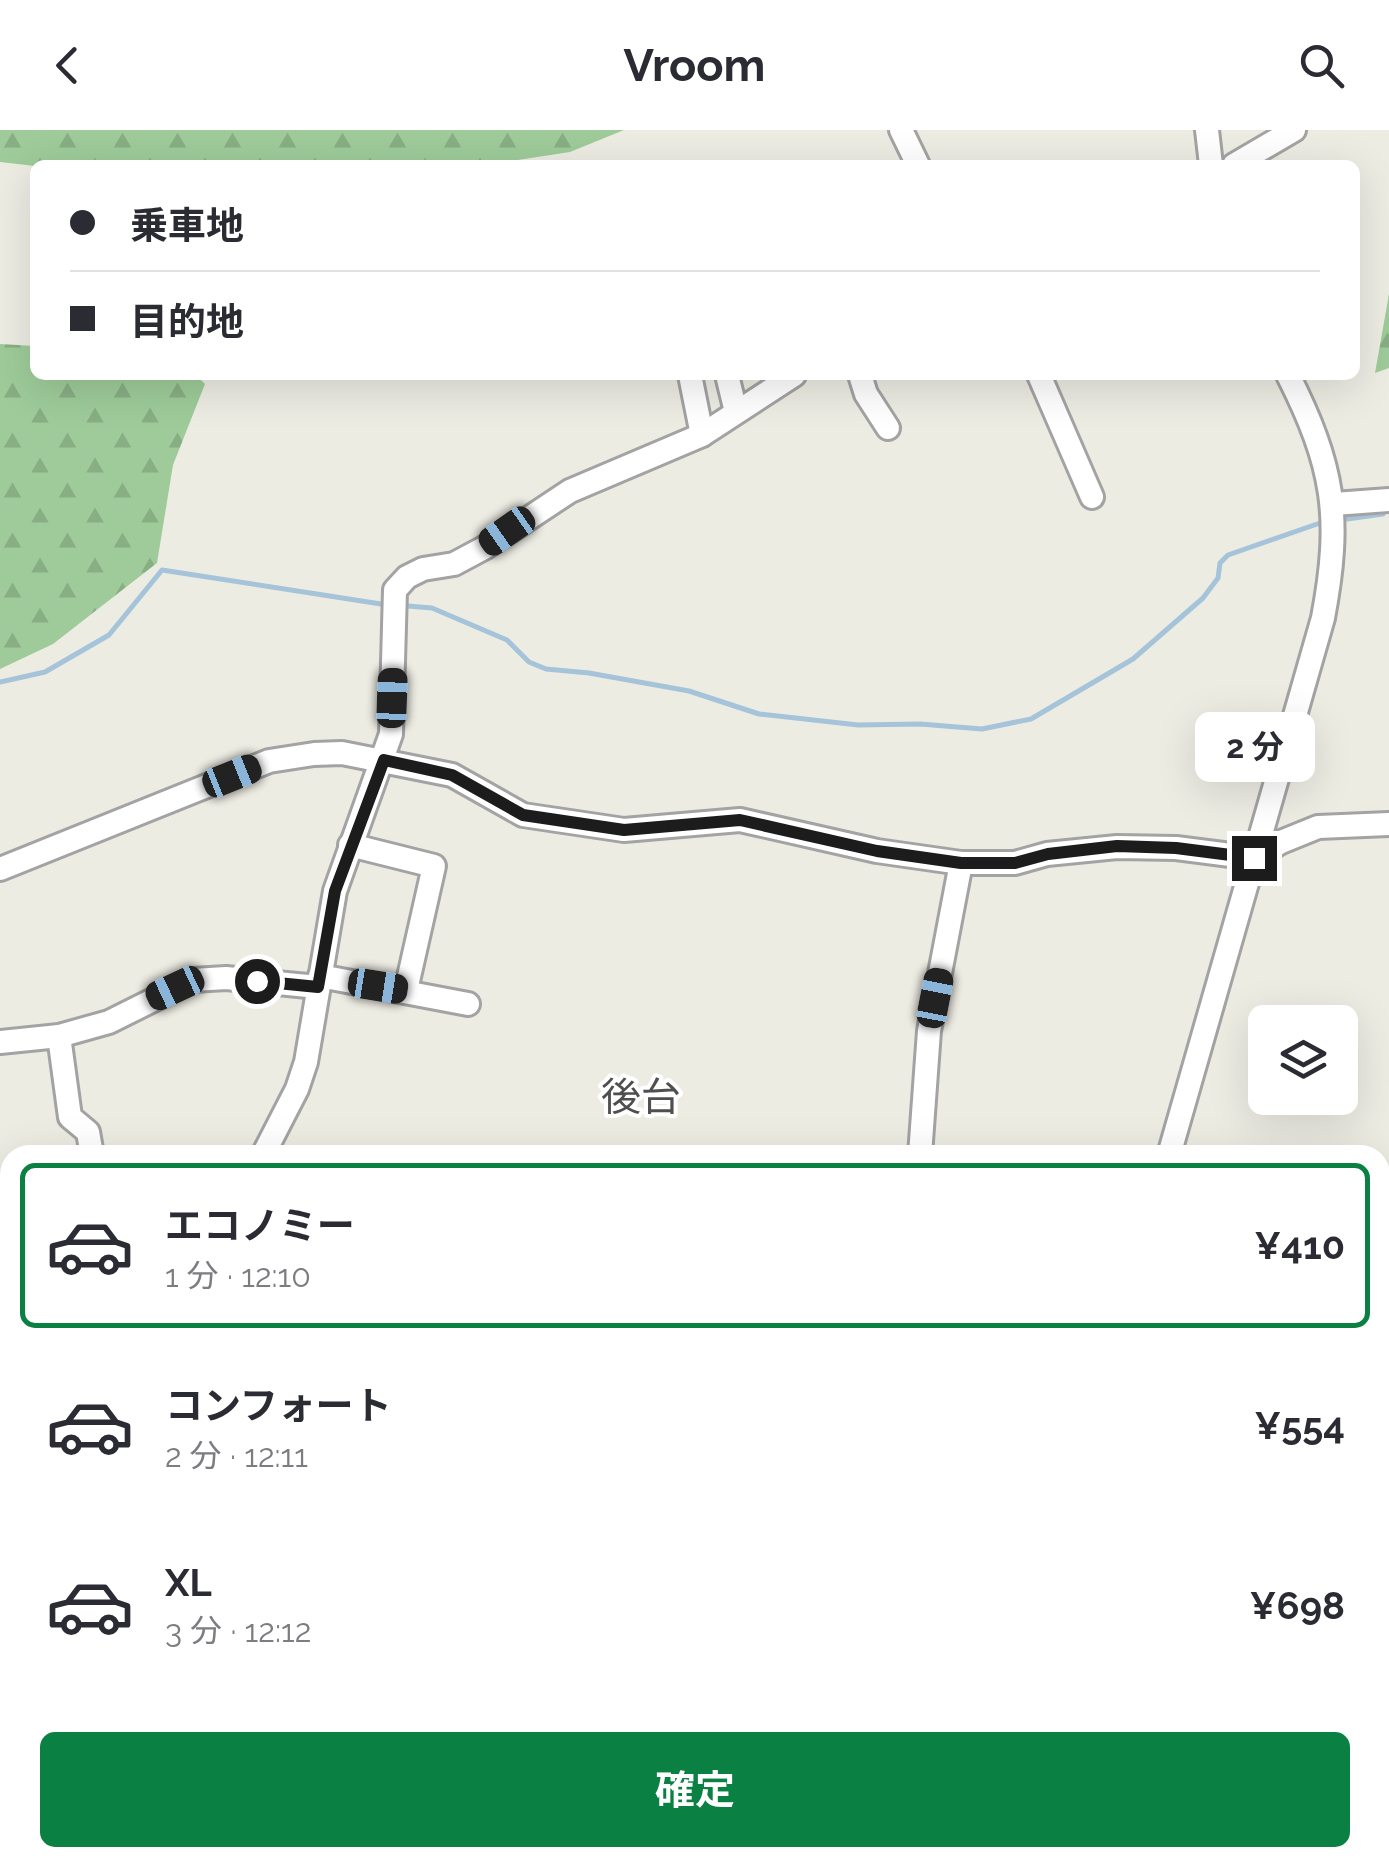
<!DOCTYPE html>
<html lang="ja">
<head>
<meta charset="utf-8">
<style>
  :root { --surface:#fff; --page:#f7f7f7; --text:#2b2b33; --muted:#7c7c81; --line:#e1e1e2; --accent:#0b8043 }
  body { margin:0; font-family:Raleway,"Noto Sans JP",sans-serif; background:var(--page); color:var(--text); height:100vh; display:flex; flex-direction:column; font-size:38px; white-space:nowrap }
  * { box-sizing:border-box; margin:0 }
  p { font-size:32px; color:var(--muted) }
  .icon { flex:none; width:55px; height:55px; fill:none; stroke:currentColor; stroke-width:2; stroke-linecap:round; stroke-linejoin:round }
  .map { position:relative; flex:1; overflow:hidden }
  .sheet { position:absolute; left:0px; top:1015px; width:1390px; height:722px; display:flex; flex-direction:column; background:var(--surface); border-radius:30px 30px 0 0; box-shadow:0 10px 40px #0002 }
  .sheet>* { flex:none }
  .banner { position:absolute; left:30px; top:30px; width:1330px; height:220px; border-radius:15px; box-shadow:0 10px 40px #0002; display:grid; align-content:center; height:220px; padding:0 40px; background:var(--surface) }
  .controls { position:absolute; left:1248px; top:875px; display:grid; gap:20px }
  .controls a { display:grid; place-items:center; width:110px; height:110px; border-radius:15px; background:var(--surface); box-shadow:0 10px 40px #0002; font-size:50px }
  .end { position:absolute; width:45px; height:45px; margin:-22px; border:12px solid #1c1c1c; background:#fff; box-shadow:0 0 0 5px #fff }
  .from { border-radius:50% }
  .bubble { position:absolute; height:70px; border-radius:15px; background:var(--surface); box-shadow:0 10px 40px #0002; font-size:32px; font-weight:700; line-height:70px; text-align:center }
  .car { position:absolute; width:30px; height:60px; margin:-30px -15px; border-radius:12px; box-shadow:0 0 8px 2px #0007; background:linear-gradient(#222 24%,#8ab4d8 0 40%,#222 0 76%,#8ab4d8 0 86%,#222 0) }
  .banner b { display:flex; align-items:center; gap:35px; height:95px; font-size:38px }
  .banner b+b { border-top:2px solid var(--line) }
  .banner i { width:25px; height:25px; background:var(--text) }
  ul { padding:18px 0 0; list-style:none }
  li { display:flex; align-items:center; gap:30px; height:165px; margin:0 20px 15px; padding:0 20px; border:5px solid transparent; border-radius:15px }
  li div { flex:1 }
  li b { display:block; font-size:38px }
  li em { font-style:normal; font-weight:700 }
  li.active { border-color:var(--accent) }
  li>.icon { width:90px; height:90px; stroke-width:1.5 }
  .action { display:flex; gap:20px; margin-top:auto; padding:20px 40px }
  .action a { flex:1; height:115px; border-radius:15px; background:var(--accent); color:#fff; font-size:40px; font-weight:700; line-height:115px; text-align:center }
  header { display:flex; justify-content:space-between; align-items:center; height:130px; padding:0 40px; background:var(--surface); font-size:45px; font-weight:700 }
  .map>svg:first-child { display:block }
  .forest { fill:url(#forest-firs) }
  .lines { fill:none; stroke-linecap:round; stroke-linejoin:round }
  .stream { stroke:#a5c3d9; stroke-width:5 }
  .minor-casing { stroke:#a3a3a3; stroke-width:28 }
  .major-casing { stroke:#8d7a07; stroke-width:32 }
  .minor { stroke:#fff; stroke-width:22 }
  .major { stroke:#f7e19e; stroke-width:28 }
  .route { stroke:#1c1c1c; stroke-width:12 }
  .labels { text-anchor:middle; stroke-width:8; stroke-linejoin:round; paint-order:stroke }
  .quarter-label { font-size:40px; fill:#4f4f4f; stroke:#fff }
</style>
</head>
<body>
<header><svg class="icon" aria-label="back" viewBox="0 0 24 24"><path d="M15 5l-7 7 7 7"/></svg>Vroom<svg class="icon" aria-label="search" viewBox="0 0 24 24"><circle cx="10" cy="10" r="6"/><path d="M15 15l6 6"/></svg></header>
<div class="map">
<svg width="1389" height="1737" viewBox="0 0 1389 1737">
  <defs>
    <pattern id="forest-firs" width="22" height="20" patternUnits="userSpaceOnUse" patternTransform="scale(2.5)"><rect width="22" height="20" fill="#9ecb99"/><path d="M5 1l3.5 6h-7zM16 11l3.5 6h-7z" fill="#88ae83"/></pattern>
  </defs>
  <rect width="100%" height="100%" fill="#edece3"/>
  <!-- forest -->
  <g class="forest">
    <polygon points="0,0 624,0 570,22 486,35 35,36 0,32"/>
    <polygon points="1389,164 1389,238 1375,243"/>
    <polygon points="0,214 35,216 35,245 196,245 205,254 173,335 157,433 53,514 0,539"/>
    <polygon points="1380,1561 1389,1562 1389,1666 1380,1663"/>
  </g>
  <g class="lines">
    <!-- stream -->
    <g class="stream">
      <polyline points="1347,389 1383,384"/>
      <polyline points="408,476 432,478 507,510 529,532 546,539 589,543 689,561 759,584 858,595 920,594 982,599 1031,589 1133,529 1203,468 1218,448 1220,433 1228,425 1320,393"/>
      <polyline points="0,552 45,542 109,505 162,440 381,474"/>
    </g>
    <!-- minor casing -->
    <g class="minor-casing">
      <g id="minor">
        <polyline points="901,0 918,35"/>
        <polyline points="1207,0 1211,35"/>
        <polyline points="1234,35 1294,0"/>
        <polyline points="690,245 702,305"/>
        <polyline points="727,245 736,282"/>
        <polyline points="860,245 866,264 888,298"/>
        <polyline points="1039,245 1092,367"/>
        <polyline points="1334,374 1389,370"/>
        <polyline points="350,715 434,736 406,860"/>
        <polyline points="0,739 269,631 314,624 342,623 452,645 523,685 624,700 740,690 877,721 961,733 1015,733 1047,724 1117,717 1176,718 1254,728 1281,712 1318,697 1389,694"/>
        <polyline points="320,846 468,874"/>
        <polyline points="59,906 70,987 88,1002 92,1025"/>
        <polyline points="0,912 59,906 109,892 193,850 226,848 318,857"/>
        <polyline points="263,1025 297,959 306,932 335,761 391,604 395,460 407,447 423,439 454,434 484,418 570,361 702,305 794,245"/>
        <polyline points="920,1025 929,901 961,733"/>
        <path d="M1169 1025 1323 488C1342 387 1334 336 1288 245"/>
        <polyline points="1380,1062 1389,1062"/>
        <polyline points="0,1209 10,1208"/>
        <polyline points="0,1251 10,1293"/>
        <polyline points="0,1600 10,1598"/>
        <polyline points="310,1728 317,1737"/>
        <polyline points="850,1728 860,1737"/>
        <polyline points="1146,1728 1168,1737"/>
        <polyline points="50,1737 103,1728"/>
      </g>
    </g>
    <!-- major casing -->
    <g class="major-casing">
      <g id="major">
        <polyline points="1380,1400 1389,1395"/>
        <polyline points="1380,1426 1389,1421"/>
        <polyline points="952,1737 963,1728"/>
        <polyline points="987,1737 999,1728"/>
      </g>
    </g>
    <!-- minor -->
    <use href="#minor" class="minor"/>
    <!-- major -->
    <use href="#major" class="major"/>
  </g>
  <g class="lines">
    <!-- route -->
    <polyline class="route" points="257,851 318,857 335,761 384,630 452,645 523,685 624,700 740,690 877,721 961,733 1015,733 1048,724 1117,716 1176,718 1254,728"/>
  </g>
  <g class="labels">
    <!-- quarter labels -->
    <g class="quarter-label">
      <text x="641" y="981">後台</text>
    </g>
  </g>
</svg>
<div class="controls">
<a><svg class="icon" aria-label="layers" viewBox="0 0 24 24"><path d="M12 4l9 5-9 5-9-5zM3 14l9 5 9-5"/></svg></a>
</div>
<i class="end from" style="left:257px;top:851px"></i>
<i class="end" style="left:1254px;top:728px"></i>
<div class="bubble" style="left:1195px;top:582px;width:120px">2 分</div>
<i class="car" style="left:507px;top:401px;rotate:235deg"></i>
<i class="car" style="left:392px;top:568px;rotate:2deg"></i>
<i class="car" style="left:232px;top:646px;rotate:68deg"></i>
<i class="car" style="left:378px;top:856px;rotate:99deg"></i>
<i class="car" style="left:175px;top:858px;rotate:245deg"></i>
<i class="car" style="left:935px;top:868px;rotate:11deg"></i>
<div class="banner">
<b><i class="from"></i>乗車地</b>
<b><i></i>目的地</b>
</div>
<section class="sheet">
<ul>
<li class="active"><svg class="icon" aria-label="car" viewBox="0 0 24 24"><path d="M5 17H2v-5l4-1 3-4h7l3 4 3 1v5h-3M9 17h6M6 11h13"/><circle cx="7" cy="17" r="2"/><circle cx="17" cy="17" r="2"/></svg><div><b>エコノミー</b><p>1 分 · 12:10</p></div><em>¥410</em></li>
<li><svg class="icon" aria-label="car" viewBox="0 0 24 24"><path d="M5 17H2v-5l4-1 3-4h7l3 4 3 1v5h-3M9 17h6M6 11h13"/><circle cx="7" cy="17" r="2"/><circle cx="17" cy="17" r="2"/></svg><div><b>コンフォート</b><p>2 分 · 12:11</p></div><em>¥554</em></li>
<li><svg class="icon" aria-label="car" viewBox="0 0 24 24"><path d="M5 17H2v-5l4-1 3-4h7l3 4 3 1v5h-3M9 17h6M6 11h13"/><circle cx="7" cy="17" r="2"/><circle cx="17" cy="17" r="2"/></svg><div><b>XL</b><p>3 分 · 12:12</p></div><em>¥698</em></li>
</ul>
<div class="action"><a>確定</a></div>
</section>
</div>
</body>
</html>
